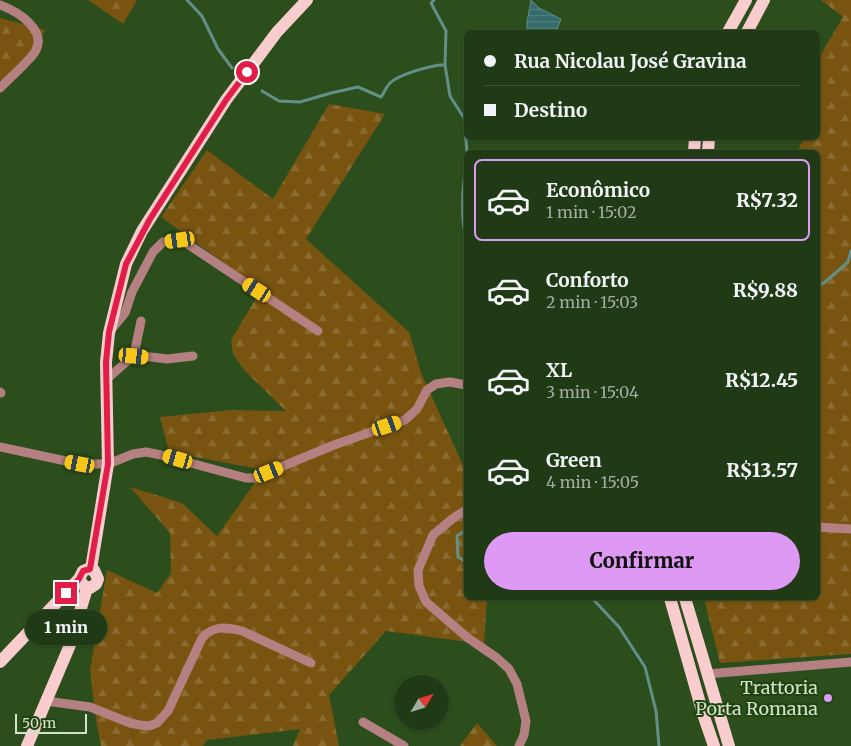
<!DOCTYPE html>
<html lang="pt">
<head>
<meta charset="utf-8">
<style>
  :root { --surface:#203a15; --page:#2d4522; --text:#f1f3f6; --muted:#a2ada0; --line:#3d5434; --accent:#dd99f3 }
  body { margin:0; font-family:Merriweather,serif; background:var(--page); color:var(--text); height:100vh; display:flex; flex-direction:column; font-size:19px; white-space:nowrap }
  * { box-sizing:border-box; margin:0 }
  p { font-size:16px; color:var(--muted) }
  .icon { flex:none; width:28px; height:28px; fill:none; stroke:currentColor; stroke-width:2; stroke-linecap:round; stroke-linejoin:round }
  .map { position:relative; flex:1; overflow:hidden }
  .side { position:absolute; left:464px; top:150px; width:356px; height:450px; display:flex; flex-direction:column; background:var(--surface); border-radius:8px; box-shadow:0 1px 4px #0004,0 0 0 1px var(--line) }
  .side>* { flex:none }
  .top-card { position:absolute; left:464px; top:30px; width:356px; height:110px; border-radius:8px; box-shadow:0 1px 4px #0004,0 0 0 1px var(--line); display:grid; align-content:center; height:110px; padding:0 20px; background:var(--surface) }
  .needle { width:32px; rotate:52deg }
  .tools { position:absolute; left:394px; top:675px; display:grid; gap:10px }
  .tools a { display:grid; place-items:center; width:55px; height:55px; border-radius:50%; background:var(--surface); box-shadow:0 1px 4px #0004,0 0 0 1px var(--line); font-size:25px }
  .scale { position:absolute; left:15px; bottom:12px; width:72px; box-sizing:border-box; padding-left:5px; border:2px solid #cfe4c8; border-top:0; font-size:14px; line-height:18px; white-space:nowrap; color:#cfe4c8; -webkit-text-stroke:4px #214311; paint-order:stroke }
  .end { position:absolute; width:22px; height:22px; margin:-11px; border:6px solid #e11d48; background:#fff; box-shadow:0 0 0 2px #fff }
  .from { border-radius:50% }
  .bubble { position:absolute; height:35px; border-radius:18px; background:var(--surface); box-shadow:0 1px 4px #0004,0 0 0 1px var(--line); font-size:16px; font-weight:800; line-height:35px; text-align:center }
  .car { position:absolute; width:15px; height:30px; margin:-15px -8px; border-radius:6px; box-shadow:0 0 4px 1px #0007; background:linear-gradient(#f5c518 24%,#345 0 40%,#f5c518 0 76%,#345 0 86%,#f5c518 0) }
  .top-card b { display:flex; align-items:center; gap:18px; height:48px; font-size:19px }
  .top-card b+b { border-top:1px solid var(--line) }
  .top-card i { width:12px; height:12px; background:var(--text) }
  ul { padding:9px 0 0; list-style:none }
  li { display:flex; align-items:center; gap:15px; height:82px; margin:0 10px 8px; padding:0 10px; border:2px solid transparent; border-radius:8px }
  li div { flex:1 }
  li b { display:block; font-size:19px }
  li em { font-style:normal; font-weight:800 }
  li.active { border-color:var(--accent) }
  li>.icon { width:45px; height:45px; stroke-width:1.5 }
  .primary-button { display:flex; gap:10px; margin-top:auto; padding:10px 20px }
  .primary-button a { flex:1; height:58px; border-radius:30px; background:var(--accent); color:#111; font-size:20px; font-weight:800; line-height:58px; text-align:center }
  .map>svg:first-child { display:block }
  .forest { fill:url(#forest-firs) }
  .water { fill:url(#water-rules); stroke:#638f88 }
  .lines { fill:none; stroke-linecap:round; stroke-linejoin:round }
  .stream { stroke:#638f88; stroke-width:3 }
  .minor { stroke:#b48081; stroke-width:9 }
  .major { stroke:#f9cdce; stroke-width:12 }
  .route { stroke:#e11d48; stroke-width:6 }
  .poi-dot { fill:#dd99f3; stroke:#214311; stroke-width:2 }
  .labels { text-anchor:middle; stroke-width:4; stroke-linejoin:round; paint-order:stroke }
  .poi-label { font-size:18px; fill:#cfe4c8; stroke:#214311; text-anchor:end }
</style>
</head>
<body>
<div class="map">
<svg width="851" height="746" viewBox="0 0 851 746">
  <defs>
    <pattern id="forest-firs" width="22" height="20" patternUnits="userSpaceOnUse" patternTransform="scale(1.25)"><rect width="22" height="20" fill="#785410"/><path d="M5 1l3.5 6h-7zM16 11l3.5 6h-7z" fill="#8a6c31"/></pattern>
    <pattern id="water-rules" width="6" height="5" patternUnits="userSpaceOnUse" patternTransform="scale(1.25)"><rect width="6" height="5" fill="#356b6d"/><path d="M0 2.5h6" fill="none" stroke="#518080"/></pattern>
  </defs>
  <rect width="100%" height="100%" fill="#2b4e1c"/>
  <!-- forest -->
  <g class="forest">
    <polygon points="88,0 137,0 123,24"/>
    <polygon points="821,0 851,0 851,654 720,663 704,598 818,598 818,152 797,152 804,138 818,138 818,59 843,17"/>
    <polygon points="0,18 45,30 21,74 0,84"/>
    <polygon points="329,104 385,114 306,239 409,332 421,373 463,465 466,482 466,598 487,598 484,644 386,631 329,695 339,746 293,746 300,729 207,740 203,746 101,746 96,720 90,670 107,570 157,593 171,573 170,533 130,487 182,503 217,536 264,470 169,452 160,417 232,410 286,411 244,370 233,354 231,340 261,290 161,217 207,150 273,199"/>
    <polygon points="477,723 497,746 460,746"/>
  </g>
  <!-- water -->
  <polygon class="water" points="531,0 539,8 561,19 556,32 527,32 527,22"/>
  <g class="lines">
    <!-- stream -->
    <g class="stream">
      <polyline points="187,0 202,16 218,49 232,68"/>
      <polyline points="434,0 431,3 446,31 445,64"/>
      <path d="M262 91 279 101 300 102 331 93 358 87 381 97C384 93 386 87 390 83 398 75 433 64 445 65L450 96 464 118 467 152"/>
      <path d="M466 166C462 190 461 217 466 240"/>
      <polyline points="818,286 824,283 848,262 851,251"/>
      <polyline points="466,530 457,536 458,557 466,562"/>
      <polyline points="592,598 619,627 645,667 656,711 659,746"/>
    </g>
    <!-- minor -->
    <g class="minor">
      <path d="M0 5C17 11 48 30 35 52 29 61 9 79 0 88"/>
      <polyline points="141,321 134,355 167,359 193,356"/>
      <polyline points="111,330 125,313 132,292 153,252 163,242 180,239 318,331"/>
      <polyline points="107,379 134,355"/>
      <polyline points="0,392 1,393"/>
      <polyline points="0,447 80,464 108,464 133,454 146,452 161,455 246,478 254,478 334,445 405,420 417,409 427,390 436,384 450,382 466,385"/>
      <polyline points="466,510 452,519 433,535 418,570 419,586 426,602 468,638 497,658 509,669 517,684 526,721 524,735 519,746"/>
      <polyline points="818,527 851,529"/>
      <polyline points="707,674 851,662"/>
      <path d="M46 701 90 707 130 723 140 725 149 726 157 723 168 711 202 638C214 625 226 627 242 631L311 663"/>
      <polyline points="363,722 404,746"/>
    </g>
    <!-- major -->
    <g class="major">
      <polyline points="728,32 746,0"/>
      <polyline points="747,32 764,0"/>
      <polyline points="694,152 695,138"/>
      <polyline points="708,152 709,138"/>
      <polyline points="91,569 108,464 106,362 109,333 126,264 142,231 226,100 277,32 307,0"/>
      <polyline points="670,598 703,714 714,746"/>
      <polyline points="685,598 729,746"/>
      <polyline points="0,662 79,579 83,571 88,569 94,570 98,579 96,584 90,588 84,586 79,579"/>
      <polyline points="27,746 70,645 87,588"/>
    </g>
  </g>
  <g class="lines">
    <!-- route -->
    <polyline class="route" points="66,593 79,579 83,571 90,569 108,464 106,362 109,332 126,264 150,219 226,100 247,72"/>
  </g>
  <!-- markers -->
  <circle class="poi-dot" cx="828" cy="698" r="5"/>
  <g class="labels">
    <!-- poi labels -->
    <g class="poi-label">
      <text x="818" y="694">Trattoria<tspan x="818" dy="21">Porta Romana</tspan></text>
    </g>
  </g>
</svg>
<div class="tools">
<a><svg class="needle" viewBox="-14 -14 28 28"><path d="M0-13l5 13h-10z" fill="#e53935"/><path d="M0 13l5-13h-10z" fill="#a2ada0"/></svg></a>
</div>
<div class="scale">50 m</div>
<i class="end from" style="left:247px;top:72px"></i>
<i class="end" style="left:66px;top:593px"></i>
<div class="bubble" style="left:25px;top:610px;width:82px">1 min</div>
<i class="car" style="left:180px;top:240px;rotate:262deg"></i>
<i class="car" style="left:257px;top:290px;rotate:303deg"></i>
<i class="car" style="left:134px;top:356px;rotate:96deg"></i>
<i class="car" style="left:387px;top:426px;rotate:71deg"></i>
<i class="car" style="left:178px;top:459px;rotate:286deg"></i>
<i class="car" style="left:80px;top:464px;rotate:281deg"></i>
<i class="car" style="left:269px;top:472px;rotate:68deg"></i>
<div class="top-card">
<b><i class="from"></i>Rua Nicolau José Gravina</b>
<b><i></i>Destino</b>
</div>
<section class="side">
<ul>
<li class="active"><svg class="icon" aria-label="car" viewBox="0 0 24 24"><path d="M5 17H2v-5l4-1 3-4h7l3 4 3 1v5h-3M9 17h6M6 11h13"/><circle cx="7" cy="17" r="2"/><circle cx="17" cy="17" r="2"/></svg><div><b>Econômico</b><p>1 min · 15:02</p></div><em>R$7.32</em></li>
<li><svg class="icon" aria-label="car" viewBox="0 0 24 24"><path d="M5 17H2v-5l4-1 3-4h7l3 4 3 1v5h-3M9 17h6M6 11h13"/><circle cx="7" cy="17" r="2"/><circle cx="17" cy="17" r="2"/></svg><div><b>Conforto</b><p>2 min · 15:03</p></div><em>R$9.88</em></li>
<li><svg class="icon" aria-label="car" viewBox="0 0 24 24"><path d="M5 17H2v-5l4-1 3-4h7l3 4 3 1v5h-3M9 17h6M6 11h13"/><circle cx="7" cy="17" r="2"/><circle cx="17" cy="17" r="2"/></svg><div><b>XL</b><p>3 min · 15:04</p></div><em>R$12.45</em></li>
<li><svg class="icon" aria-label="car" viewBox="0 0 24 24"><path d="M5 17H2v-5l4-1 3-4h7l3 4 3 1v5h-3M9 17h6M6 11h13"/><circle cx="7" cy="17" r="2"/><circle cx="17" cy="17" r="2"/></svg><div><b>Green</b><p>4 min · 15:05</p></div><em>R$13.57</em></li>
</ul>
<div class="primary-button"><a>Confirmar</a></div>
</section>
</div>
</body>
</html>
